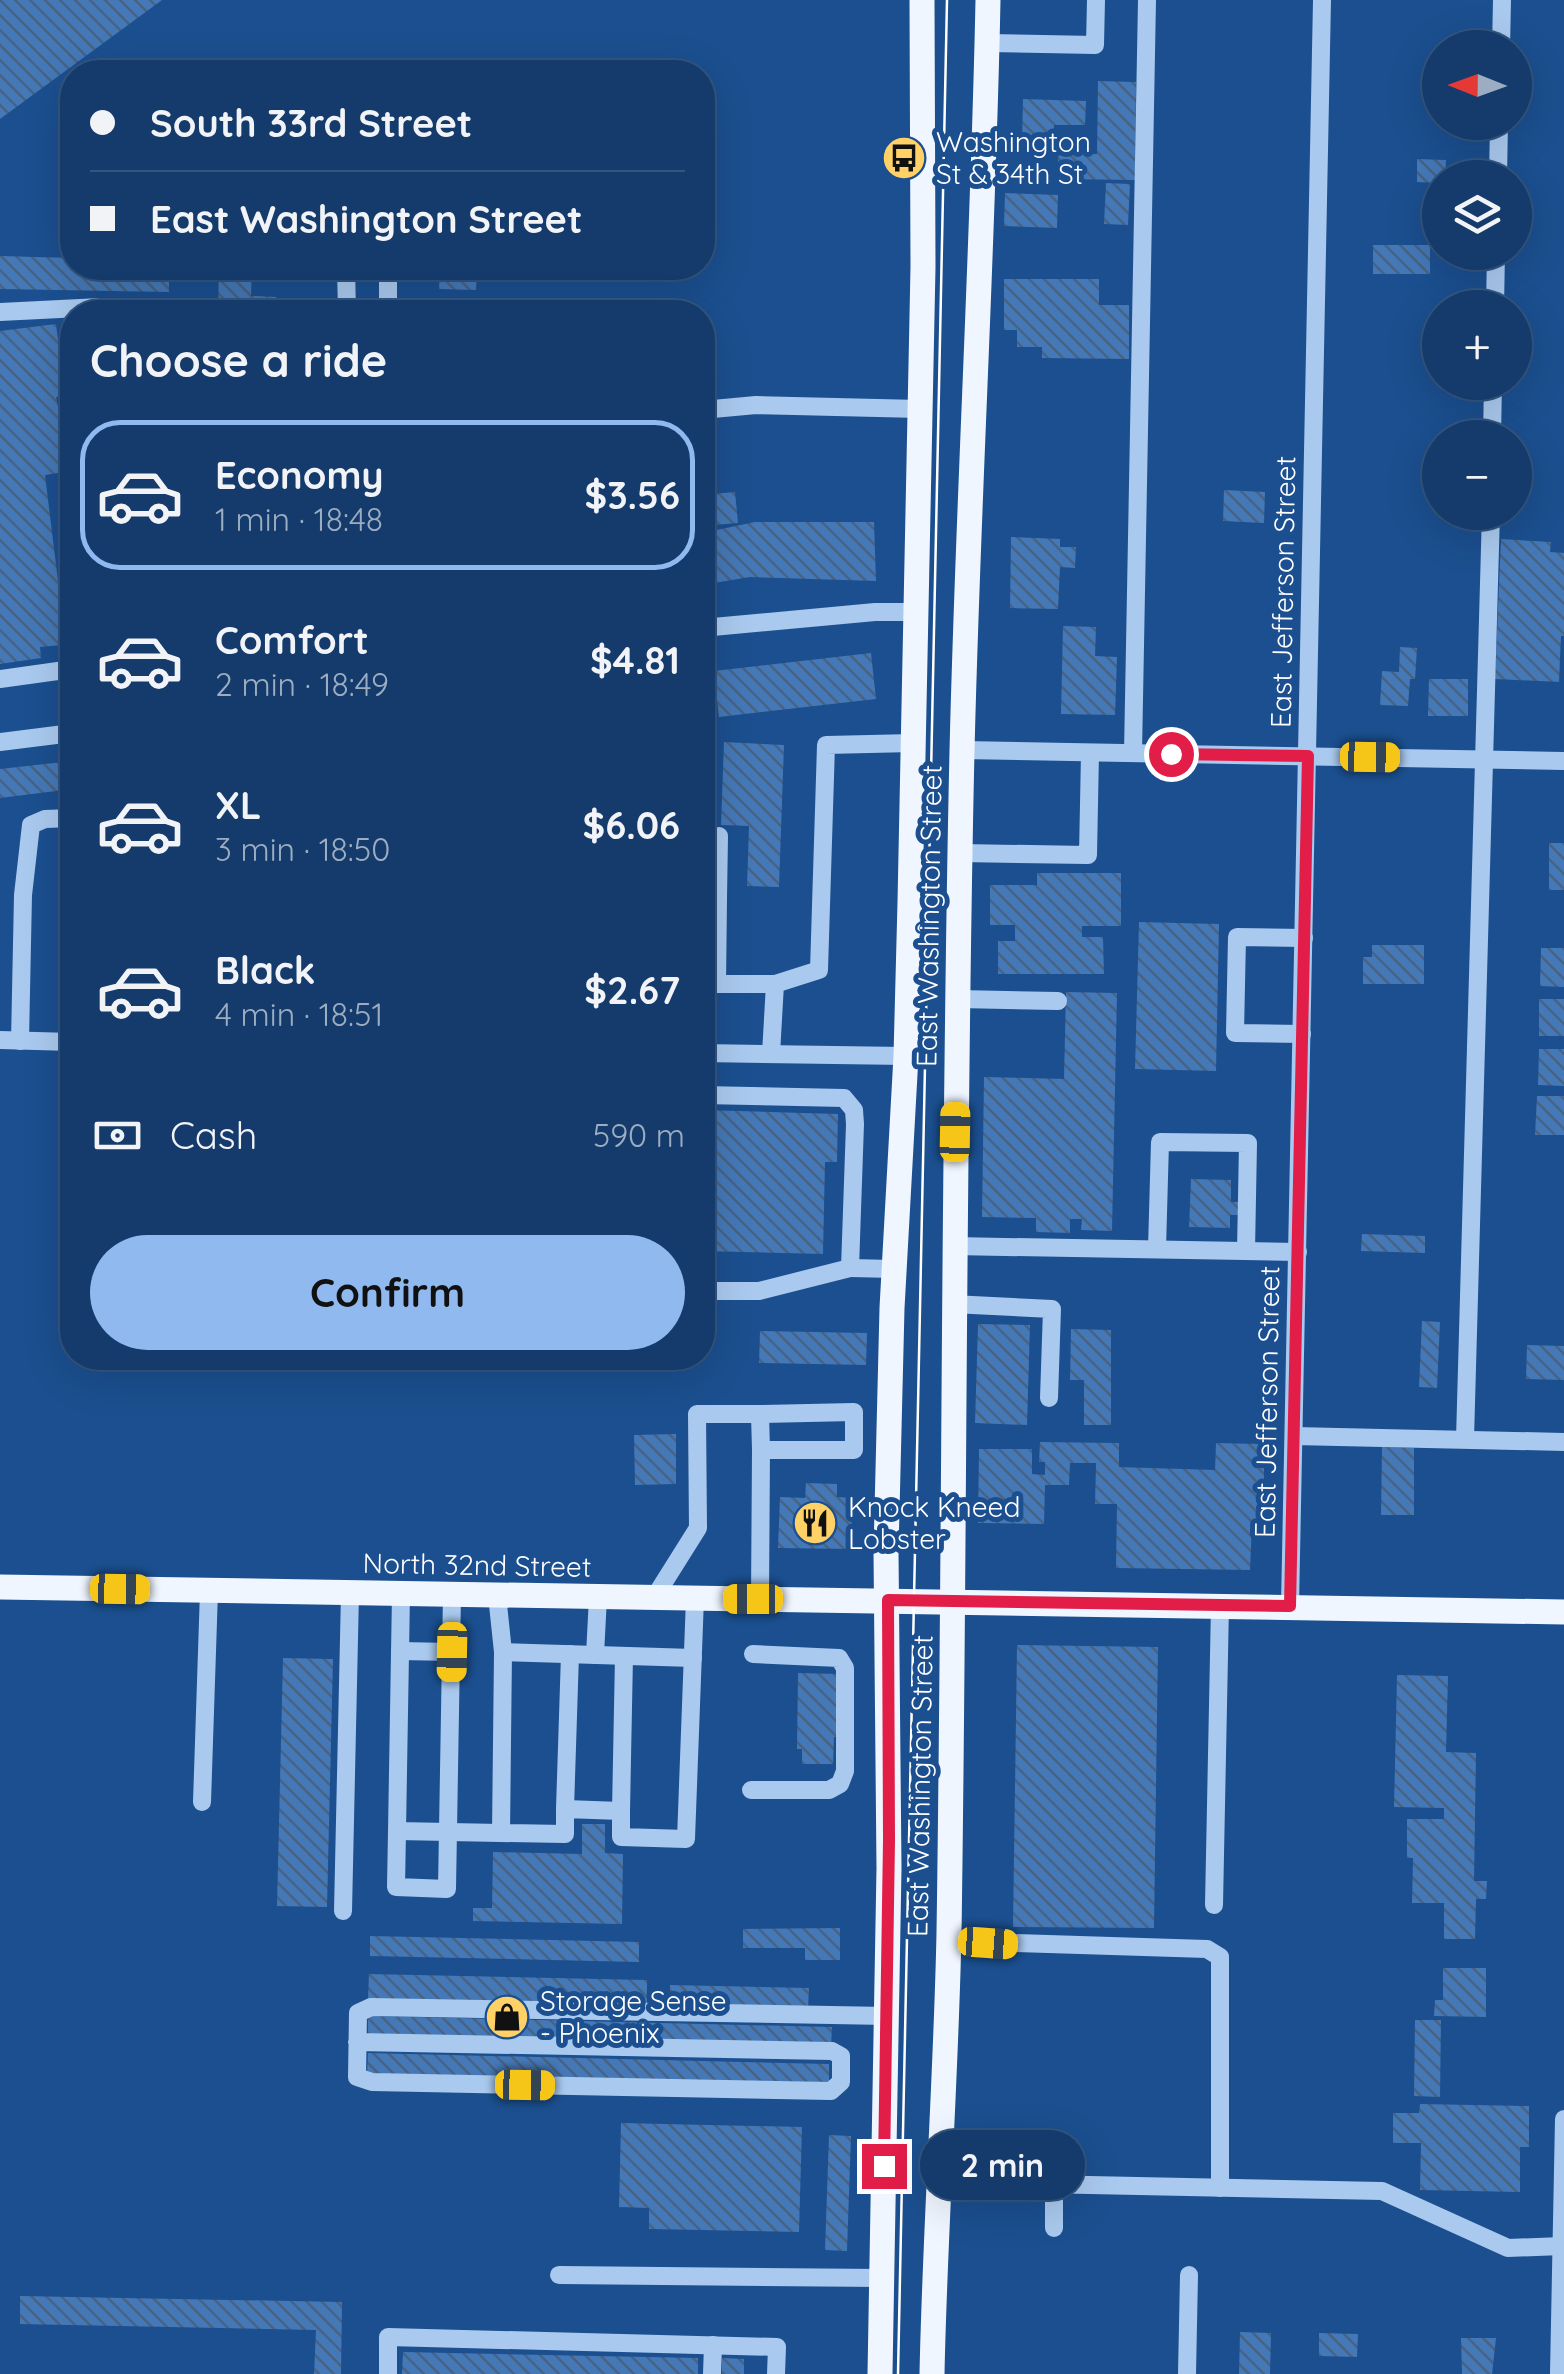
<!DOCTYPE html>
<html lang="en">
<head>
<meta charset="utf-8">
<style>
  :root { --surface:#143b6b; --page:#214673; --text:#f1f3f6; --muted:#9dadc1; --line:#33557e; --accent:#90b9f0 }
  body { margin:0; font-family:Quicksand,sans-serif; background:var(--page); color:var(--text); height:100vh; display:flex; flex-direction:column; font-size:38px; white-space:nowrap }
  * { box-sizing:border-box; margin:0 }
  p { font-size:32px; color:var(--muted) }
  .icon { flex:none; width:55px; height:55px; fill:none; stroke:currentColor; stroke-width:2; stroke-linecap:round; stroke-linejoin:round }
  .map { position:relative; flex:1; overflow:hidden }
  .sheet { position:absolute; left:60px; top:300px; width:655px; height:1070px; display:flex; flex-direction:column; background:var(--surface); border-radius:40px; box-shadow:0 10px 40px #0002,0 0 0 2px var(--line) }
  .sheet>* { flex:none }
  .banner { position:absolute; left:60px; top:60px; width:655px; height:220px; border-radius:40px; box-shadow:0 10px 40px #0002,0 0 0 2px var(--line); display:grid; align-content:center; height:220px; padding:0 30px; background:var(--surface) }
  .needle { width:65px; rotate:271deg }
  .fabs { position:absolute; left:1422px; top:30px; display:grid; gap:20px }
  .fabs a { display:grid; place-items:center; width:110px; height:110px; border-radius:50%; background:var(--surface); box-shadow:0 10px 40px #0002,0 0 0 2px var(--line); font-size:50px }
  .end { position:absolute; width:45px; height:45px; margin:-22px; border:12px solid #e11d48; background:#fff; box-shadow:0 0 0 5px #fff }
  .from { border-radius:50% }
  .bubble { position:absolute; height:70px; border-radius:35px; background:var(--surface); box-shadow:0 10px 40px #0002,0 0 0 2px var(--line); font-size:32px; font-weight:700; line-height:70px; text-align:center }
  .car { position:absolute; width:30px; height:60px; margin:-30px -15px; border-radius:12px; box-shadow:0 0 8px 2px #0007; background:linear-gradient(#f5c518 24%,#345 0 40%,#f5c518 0 76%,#345 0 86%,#f5c518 0) }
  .banner b { display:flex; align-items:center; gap:35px; height:95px; font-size:38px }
  .banner b+b { border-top:2px solid var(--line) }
  .banner i { width:25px; height:25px; background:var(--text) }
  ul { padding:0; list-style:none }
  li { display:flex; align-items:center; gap:30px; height:150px; margin:0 20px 15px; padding:0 10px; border:5px solid transparent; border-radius:40px }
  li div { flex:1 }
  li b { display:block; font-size:38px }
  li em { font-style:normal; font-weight:700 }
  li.active { border-color:var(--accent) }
  li>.icon { width:90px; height:90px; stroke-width:1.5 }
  h2 { padding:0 30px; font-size:45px; line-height:120px }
  .pay { display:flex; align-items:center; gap:25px; height:110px; padding:0 30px; font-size:38px }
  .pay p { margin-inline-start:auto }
  .primary-button { display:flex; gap:20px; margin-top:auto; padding:20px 30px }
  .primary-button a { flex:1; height:115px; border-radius:60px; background:var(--accent); color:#111; font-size:40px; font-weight:700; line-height:115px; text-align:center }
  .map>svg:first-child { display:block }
  .building { fill:url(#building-back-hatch) }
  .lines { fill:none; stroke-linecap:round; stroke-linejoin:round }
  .minor { stroke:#a9c9ee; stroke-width:18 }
  .major { stroke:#f0f6ff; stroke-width:25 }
  .tram { stroke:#fff; stroke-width:2.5 }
  .route { stroke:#e11d48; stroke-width:12 }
  .labels { text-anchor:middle; stroke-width:10; stroke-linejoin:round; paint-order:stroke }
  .poi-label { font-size:28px; fill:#fff; stroke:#1b4f8f; text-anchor:start }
  .street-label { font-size:28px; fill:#fff; stroke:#1b4f8f }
</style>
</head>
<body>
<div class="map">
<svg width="1564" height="2374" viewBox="0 0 1564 2374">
  <defs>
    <pattern id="building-back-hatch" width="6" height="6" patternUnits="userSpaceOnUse" patternTransform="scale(2.5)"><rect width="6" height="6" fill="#4478b7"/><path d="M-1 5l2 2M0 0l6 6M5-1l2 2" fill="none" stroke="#486282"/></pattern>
  </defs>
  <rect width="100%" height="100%" fill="#1b4f8f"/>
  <!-- building -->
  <g class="building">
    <polygon points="0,0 162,0 0,119"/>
    <polygon points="1098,81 1136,82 1135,180 1058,179 1058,154 1097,154"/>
    <polygon points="1023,99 1086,101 1085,125 1054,125 1053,142 1022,142"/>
    <polygon points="1417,159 1446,160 1445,178 1440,178 1440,183 1417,182"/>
    <polygon points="1106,183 1130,184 1128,225 1104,224"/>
    <polygon points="1005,193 1058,195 1057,228 1004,226"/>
    <rect x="1373" y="245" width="57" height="29"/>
    <polygon points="0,256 72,258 72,268 169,268 169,292 0,289"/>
    <polygon points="219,268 252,268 251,296 276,297 276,302 322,303 322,312 218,312"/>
    <polygon points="440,268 477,268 476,290 439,289"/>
    <polygon points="1004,279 1099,279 1099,305 1129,305 1129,359 1042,358 1042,347 1017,347 1017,330 1004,330"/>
    <polygon points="685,303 686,312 620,312 620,310"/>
    <polygon points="577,304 578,312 520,312 520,310"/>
    <polygon points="56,324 65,396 56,397 60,417 72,415 72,479 59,480 58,473 45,475 58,581 72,580 72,644 40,647 41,658 0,664 0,331"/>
    <polygon points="1224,490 1265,492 1264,523 1223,521"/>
    <polygon points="735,492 738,523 702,526 702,495"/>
    <polygon points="755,522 874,522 876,581 750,577 702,585 702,533"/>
    <polygon points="1011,537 1060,539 1060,547 1076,547 1075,568 1060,567 1058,609 1010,608"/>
    <polygon points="1501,539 1551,542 1550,552 1564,553 1564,636 1561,636 1559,682 1495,679"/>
    <polygon points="1063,626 1096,627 1095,656 1117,657 1115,715 1061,714"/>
    <polygon points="1400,647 1417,648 1415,679 1410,679 1408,706 1380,705 1382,671 1399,672"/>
    <polygon points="871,653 876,699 719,717 714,671"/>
    <polygon points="1429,679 1468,679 1468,716 1428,716"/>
    <polygon points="724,742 784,745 779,887 747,886 749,826 721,825"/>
    <polygon points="72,761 72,789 0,798 0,769"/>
    <rect x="1549" y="843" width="15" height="47"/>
    <polygon points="69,859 72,859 72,994 65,994"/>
    <polygon points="1037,873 1121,873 1121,926 1082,926 1082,937 1103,937 1104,974 998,974 998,941 1015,941 1015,925 990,925 990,885 1037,885"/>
    <polygon points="1139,922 1219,924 1216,1071 1135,1069"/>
    <polygon points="1372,945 1424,945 1424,984 1363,984 1363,957 1372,957"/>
    <polygon points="1541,948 1564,948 1564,987 1540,986"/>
    <polygon points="1066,992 1117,993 1112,1231 1081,1230 1082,1219 1070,1219 1070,1233 1036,1232 1036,1218 982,1217 984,1077 1064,1079"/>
    <rect x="1539" y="999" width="25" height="37"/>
    <polygon points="1539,1049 1564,1049 1564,1086 1538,1085"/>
    <polygon points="1537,1096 1564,1096 1564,1135 1535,1135"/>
    <polygon points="702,1110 838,1114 837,1162 825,1162 823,1254 702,1251"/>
    <polygon points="1191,1179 1231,1180 1231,1202 1238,1202 1238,1215 1230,1215 1230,1228 1189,1227"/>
    <polygon points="1362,1234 1425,1236 1425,1253 1361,1251"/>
    <polygon points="1422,1321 1440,1322 1437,1388 1419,1387"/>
    <polygon points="978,1324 1030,1325 1027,1425 975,1423"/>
    <polygon points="1071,1329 1111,1330 1111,1425 1084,1425 1084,1380 1070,1380"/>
    <polygon points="760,1331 867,1333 866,1365 759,1363"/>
    <polygon points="1527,1345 1564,1346 1564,1380 1526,1379"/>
    <polygon points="676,1434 676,1484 635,1485 634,1435"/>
    <polygon points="1040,1442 1119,1443 1119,1467 1215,1470 1216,1443 1264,1444 1264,1525 1252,1524 1250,1570 1116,1568 1117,1504 1095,1504 1096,1463 1070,1463 1069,1485 1045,1485 1044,1524 978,1523 979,1449 1032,1449 1032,1474 1045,1475 1045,1462 1039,1462"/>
    <polygon points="1382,1447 1414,1448 1414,1515 1381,1515"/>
    <polygon points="806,1483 837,1484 837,1497 852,1498 851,1549 778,1548 780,1497 805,1498"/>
    <polygon points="1017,1645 1158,1647 1154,1928 1013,1927"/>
    <polygon points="283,1658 333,1659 327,1907 277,1906"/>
    <polygon points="798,1673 839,1674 838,1737 834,1737 833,1764 802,1764 802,1749 797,1749"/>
    <polygon points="1397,1675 1448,1676 1446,1752 1476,1753 1474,1881 1487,1881 1486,1899 1476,1899 1475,1939 1444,1939 1444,1903 1412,1903 1413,1858 1407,1858 1407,1819 1444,1819 1444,1808 1394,1807"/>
    <polygon points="582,1824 605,1824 605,1853 623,1854 622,1924 473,1921 473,1908 492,1908 493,1852 582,1854"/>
    <polygon points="840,1928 840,1960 805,1960 805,1948 743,1948 743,1929"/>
    <polygon points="370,1936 639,1942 639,1962 370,1956"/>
    <polygon points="1443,1968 1486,1968 1486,2017 1434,2016 1435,2000 1443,2000"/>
    <polygon points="369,1974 647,1980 647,2006 368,1999"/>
    <polygon points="670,1985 809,1988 808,2009 670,2005"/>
    <polygon points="368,2016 832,2027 831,2047 368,2037"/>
    <polygon points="1415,2020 1441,2020 1440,2097 1414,2096"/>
    <polygon points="368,2053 829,2064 829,2085 367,2074"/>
    <polygon points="1420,2104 1529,2106 1529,2147 1520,2147 1520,2192 1420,2190 1421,2143 1393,2143 1393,2113 1419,2113"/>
    <polygon points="621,2123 802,2127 799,2232 649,2229 649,2208 619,2207"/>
    <polygon points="829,2135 851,2136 847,2251 825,2250"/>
    <polygon points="20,2296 342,2302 341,2374 314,2374 316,2330 20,2324"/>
    <polygon points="1240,2332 1271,2333 1270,2374 1239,2374"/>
    <polygon points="1319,2333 1358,2334 1357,2357 1319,2356"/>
    <polygon points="1461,2338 1496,2338 1492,2374 1462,2374"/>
    <polygon points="403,2352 698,2358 698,2374 402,2374"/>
    <polygon points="722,2358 744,2359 744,2374 722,2374"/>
  </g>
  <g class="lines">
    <!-- minor -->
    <g class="minor">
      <polyline points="987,43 1095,45 1096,0"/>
      <polyline points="1501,48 1502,0"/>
      <polyline points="1498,178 1499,122"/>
      <polyline points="346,268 347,312"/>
      <polyline points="1495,308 1496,252"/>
      <polyline points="0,312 100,307 142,312"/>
      <polyline points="388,312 388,268"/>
      <polyline points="702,410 756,405 920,409"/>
      <polyline points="1492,438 1493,382"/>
      <polyline points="702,628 875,612 916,612"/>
      <polyline points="0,679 72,669"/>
      <polyline points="0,742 72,733"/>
      <polyline points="962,750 1564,761"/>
      <polyline points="1133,753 1147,0"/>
      <polyline points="960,853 1088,855 1090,753"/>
      <polyline points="702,893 718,898 717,984 775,984"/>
      <polyline points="718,898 719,836"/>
      <polyline points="958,999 1058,1001"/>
      <polyline points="1302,1034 1235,1033 1237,937 1304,938"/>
      <polyline points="0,1040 72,1042"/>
      <polyline points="20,1041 23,895 31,825 45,819 72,818"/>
      <polyline points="702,1053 906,1056"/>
      <polyline points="771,1054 775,984 819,970 826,745 913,743"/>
      <polyline points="702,1095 844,1098 854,1110 855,1124 850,1268 894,1269"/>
      <polyline points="953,1246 1298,1252"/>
      <polyline points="1157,1249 1160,1142 1248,1143 1246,1251"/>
      <polyline points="702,1291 759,1291 850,1268"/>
      <polyline points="952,1304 1052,1309 1049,1398"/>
      <polyline points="1294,1436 1564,1442"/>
      <polyline points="1465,1439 1491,512"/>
      <polyline points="401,1594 397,1831 501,1833"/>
      <polyline points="497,1595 503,1652 501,1833 565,1834 565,1809 621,1811 621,1837 686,1839 695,1598"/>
      <polyline points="654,1598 698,1528 697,1414 760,1414 761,1450"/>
      <polyline points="760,1599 761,1450 854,1450 854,1412 760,1414"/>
      <polyline points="1290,1606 1322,0"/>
      <polyline points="400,1651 452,1652"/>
      <polyline points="503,1652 693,1658"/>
      <polyline points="595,1655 598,1597"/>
      <polyline points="751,1790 829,1790 840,1784 845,1771 845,1668 839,1658 753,1654"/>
      <polyline points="202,1802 209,1591"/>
      <polyline points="565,1809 570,1654"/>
      <polyline points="621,1811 624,1656"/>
      <polyline points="397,1831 396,1887 447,1889 452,1594"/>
      <polyline points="1214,1905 1220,1605"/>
      <polyline points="343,1911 350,1593"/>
      <polyline points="948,1941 1207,1949 1220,1957 1220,2188"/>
      <polyline points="357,2042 832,2051 841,2056 841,2082 831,2091 372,2082 357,2077 358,2013 371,2007 887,2016"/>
      <polyline points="937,2182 1382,2191 1508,2248 1562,2246"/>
      <polyline points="1054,2185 1054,2228"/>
      <polyline points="559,2275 882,2278"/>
      <polyline points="388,2374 388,2337 777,2347 776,2374"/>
      <polyline points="712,2374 713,2345"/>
      <polyline points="1187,2374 1189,2275"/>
      <polyline points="1559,2374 1564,2119"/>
    </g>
    <!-- major -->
    <g class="major">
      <polyline points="0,1587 1564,1612"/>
      <polyline points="880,2374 889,1868 886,1551 892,1308 906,1056 910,902 923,267 922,0"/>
      <path d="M932 2374C935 2227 946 2080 949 1933 955 1539 953 1145 962 751 968 501 983 251 988 0"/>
    </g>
    <!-- tram -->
    <polyline class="tram" points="898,2374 947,0"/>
  </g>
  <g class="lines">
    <!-- route -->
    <polyline class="route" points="884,2166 889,1840 888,1600 1290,1606 1308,756 1171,754"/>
  </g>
  <!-- icons -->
  <defs>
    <g id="bus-disc" transform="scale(2.25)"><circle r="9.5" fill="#ffd166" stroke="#1b4f8f"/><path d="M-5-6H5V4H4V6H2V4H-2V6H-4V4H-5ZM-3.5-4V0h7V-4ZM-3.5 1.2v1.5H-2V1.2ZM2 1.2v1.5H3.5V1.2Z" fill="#111"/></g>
    <g id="restaurant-disc" transform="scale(2.25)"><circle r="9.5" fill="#ffd166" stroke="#1b4f8f"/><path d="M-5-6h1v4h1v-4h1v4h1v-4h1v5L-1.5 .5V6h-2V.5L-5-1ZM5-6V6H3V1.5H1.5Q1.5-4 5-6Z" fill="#111"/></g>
    <g id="shop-disc" transform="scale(2.25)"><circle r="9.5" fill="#ffd166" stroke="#1b4f8f"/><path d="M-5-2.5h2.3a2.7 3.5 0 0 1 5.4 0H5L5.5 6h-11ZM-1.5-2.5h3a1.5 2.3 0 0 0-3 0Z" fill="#111"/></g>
  </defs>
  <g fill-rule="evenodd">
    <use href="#bus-disc" x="904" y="158"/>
    <use href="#restaurant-disc" x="815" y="1523"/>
    <use href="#shop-disc" x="507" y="2017"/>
  </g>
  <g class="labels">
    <!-- poi labels -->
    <g class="poi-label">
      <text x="936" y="152">Washington<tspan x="936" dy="32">St &amp; 34th St</tspan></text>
      <text x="848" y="1517">Knock Kneed<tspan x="848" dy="32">Lobster</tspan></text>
      <text x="540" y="2011">Storage Sense<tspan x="540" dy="32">- Phoenix</tspan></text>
    </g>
    <!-- street labels -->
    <g class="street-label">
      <text transform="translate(1283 592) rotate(-89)" y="10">East Jefferson Street</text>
      <text transform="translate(929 916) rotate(-89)" y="10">East Washington Street</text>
      <text transform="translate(1267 1402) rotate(-89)" y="10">East Jefferson Street</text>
      <text transform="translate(477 1565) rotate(1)" y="10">North 32nd Street</text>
      <text transform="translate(920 1786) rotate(-89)" y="10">East Washington Street</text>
    </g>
  </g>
</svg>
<div class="fabs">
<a><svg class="needle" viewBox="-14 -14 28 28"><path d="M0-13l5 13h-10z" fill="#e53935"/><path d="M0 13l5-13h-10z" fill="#9dadc1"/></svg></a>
<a><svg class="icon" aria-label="layers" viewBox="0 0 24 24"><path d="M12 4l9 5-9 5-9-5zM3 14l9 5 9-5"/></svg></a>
<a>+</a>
<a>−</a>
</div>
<i class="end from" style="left:1171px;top:754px"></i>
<i class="end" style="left:884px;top:2166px"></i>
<div class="bubble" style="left:920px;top:2130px;width:165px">2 min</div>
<i class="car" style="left:1370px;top:757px;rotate:91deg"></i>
<i class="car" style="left:955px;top:1132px;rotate:1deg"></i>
<i class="car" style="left:120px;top:1589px;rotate:91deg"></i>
<i class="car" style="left:753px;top:1599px;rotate:270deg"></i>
<i class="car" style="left:452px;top:1652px;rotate:181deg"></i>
<i class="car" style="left:988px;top:1943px;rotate:94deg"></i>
<i class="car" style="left:525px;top:2085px;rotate:91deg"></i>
<div class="banner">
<b><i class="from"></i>South 33rd Street</b>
<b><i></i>East Washington Street</b>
</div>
<section class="sheet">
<h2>Choose a ride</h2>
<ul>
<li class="active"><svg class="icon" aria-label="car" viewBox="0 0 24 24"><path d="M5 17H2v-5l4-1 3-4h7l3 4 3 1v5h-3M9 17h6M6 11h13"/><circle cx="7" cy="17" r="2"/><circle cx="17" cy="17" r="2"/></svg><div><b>Economy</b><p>1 min · 18:48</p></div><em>$3.56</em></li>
<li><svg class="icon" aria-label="car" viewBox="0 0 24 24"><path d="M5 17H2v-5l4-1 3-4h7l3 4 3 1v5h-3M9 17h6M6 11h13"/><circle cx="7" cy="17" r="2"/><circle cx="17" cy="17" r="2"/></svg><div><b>Comfort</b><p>2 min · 18:49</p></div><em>$4.81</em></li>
<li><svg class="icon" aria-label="car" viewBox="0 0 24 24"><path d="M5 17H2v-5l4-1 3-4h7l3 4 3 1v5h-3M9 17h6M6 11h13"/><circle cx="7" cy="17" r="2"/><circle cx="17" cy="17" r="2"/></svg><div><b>XL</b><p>3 min · 18:50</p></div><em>$6.06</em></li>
<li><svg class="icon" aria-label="car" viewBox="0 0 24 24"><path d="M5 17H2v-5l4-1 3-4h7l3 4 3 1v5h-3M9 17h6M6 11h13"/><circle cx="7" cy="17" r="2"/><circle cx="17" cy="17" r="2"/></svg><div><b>Black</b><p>4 min · 18:51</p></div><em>$2.67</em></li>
</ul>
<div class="pay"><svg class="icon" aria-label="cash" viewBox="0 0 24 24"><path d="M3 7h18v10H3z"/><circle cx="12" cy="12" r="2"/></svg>Cash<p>590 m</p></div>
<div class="primary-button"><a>Confirm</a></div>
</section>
</div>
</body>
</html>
